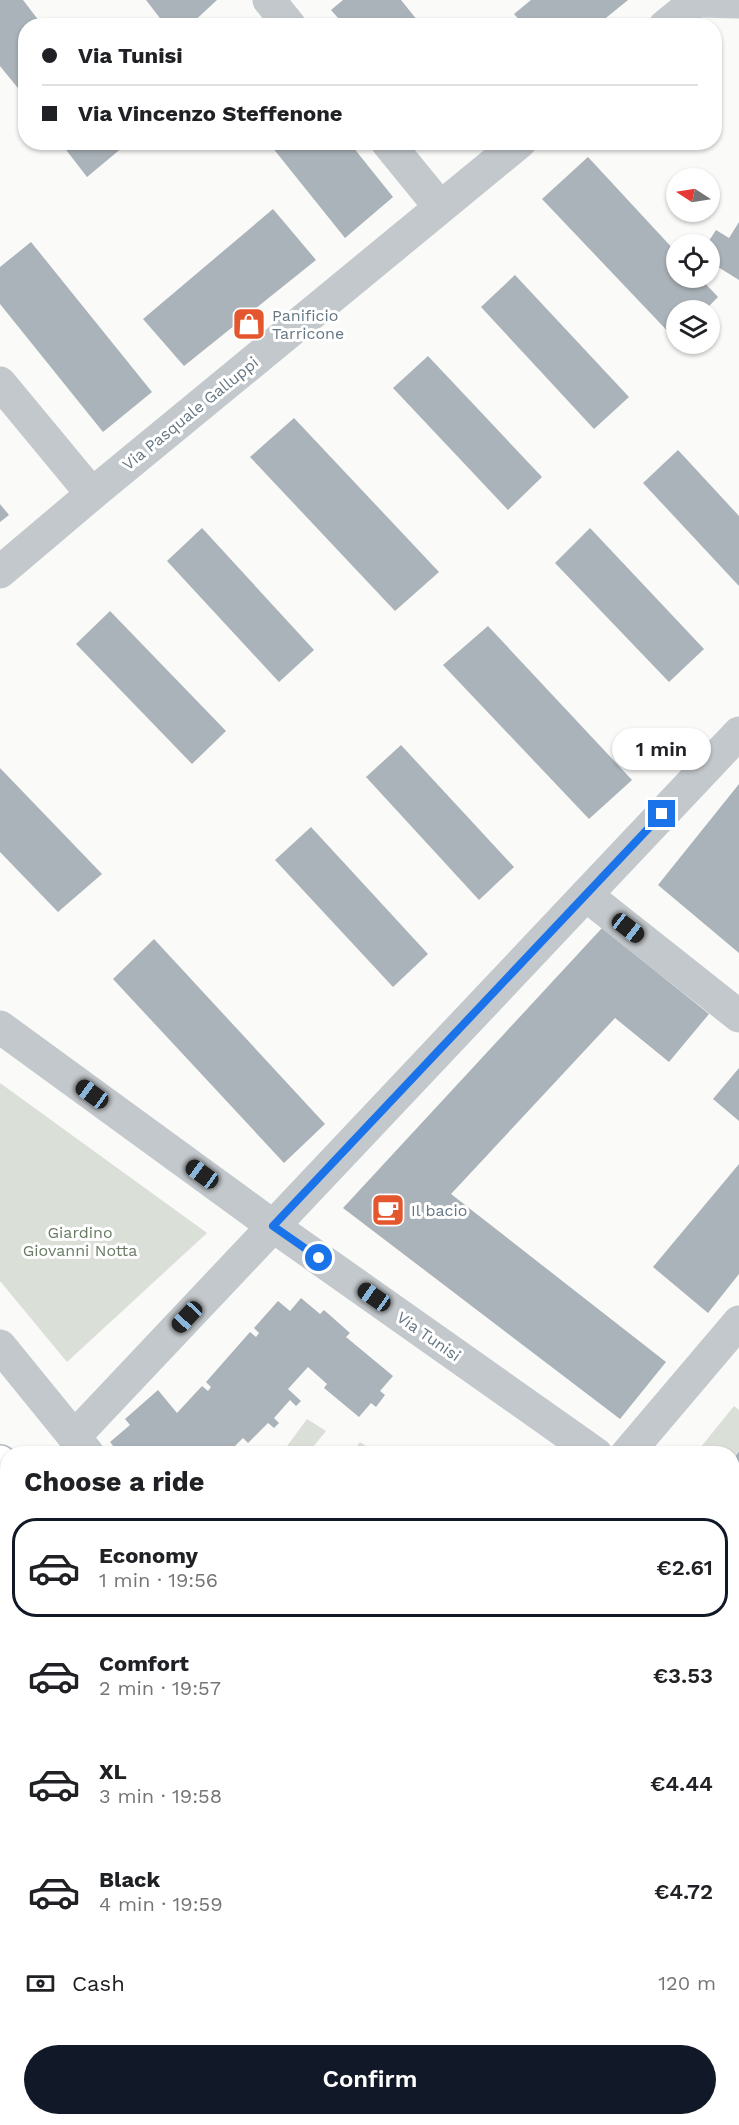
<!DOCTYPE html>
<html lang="en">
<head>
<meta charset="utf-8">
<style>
  :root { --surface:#fff; --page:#f6f6f6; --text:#202124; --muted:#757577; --line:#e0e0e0; --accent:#111827 }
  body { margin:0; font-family:"Work Sans",sans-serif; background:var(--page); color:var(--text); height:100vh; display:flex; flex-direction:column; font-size:22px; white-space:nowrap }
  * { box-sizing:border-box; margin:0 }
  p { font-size:20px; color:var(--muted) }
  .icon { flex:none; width:33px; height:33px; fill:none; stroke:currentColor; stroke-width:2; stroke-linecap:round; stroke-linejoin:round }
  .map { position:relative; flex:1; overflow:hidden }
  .sheet { position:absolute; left:0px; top:1446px; width:740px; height:680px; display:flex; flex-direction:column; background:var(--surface); border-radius:24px 24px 0 0; box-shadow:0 2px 4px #0004 }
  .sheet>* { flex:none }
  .hud { position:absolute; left:18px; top:18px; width:704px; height:132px; border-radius:24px; box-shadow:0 2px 4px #0004; display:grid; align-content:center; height:132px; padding:0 24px; background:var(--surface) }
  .needle { width:39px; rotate:282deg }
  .fabs { position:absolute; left:666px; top:168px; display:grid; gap:12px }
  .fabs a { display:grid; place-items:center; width:54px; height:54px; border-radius:50%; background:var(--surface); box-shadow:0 2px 4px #0004; font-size:30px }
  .end { position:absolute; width:27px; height:27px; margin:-14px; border:8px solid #1a73e8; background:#fff; box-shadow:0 0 0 3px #fff }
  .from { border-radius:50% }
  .bubble { position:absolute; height:42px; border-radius:21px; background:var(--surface); box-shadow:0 2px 4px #0004; font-size:20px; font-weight:600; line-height:42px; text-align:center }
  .car { position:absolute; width:18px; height:36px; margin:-18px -9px; border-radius:8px; box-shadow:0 0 4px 2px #0007; background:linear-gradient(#222 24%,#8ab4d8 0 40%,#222 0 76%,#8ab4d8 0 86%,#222 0) }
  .hud b { display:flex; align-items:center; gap:21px; height:57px; font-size:22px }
  .hud b+b { border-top:2px solid var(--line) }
  .hud i { width:15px; height:15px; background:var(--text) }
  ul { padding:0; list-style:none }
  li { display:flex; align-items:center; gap:18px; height:99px; margin:0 12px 9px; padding:0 12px; border:3px solid transparent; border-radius:24px }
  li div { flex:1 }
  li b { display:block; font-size:22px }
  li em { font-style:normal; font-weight:600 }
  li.active { border-color:var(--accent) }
  li>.icon { width:54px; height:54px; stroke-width:1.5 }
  h2 { padding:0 24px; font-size:27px; line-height:72px }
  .pay { display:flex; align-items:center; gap:15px; height:66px; padding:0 24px; font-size:22px }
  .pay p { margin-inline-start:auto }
  .button { display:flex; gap:12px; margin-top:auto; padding:12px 24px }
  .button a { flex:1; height:69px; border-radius:36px; background:var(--accent); color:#fff; font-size:24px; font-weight:600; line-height:69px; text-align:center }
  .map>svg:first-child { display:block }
  .green { fill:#dadfd7 }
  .building { fill:#aab3b9 }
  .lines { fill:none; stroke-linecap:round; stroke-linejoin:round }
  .secondary-casing { stroke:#b3babf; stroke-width:36 }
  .minor { stroke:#c3c8cc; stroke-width:33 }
  .secondary { stroke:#fff; stroke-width:33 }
  .tram { stroke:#a2aab0; stroke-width:1.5 }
  .route { stroke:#1a73e8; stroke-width:8 }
  .labels { text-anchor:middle; stroke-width:6; stroke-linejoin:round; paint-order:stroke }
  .poi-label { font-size:16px; fill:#657683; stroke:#fff; text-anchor:start }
  .street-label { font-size:16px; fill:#657683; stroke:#fff }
  .park-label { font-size:16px; fill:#687a64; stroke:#fff }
</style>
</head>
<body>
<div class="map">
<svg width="739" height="2125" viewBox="0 0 739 2125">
  <rect width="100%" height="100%" fill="#fafaf8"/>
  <!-- green -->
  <g class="green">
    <polygon points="0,1083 207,1233 67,1362 0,1281"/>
    <polygon points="734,1406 739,1410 739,1450 732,1460 732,1454 696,1453"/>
    <polygon points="307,1419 326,1431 308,1453 282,1453"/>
    <polygon points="360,1442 376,1453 352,1453"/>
  </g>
  <!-- building -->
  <g class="building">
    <polygon points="0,0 23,0 43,26 26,26 26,98 0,66"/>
    <polygon points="146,0 217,0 189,26 166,26"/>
    <polygon points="343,0 401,0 422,26 345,26 331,10"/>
    <polygon points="531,0 628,0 596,26 525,26 514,14"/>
    <polygon points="60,142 129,142 87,177"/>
    <polygon points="268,142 349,142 393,197 345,238"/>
    <polygon points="588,157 676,252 676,278 700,278 718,297 705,310 676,310 676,340 542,199"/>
    <polygon points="273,209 316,260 184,366 143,319"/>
    <polygon points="739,222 739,280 710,262 710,244 707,244 716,230 729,238"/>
    <polygon points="31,242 152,392 103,432 0,304 0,267"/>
    <polygon points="515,275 629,397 594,429 481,307"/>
    <polygon points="428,356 542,477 508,510 393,388"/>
    <polygon points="294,418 439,572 395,611 250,457"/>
    <polygon points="678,450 739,516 739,586 643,483"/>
    <polygon points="0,504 9,515 0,522"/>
    <polygon points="202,528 314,650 279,682 167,561"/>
    <polygon points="590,528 704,649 669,682 555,563"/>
    <polygon points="110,611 226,731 192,764 76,644"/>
    <polygon points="488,626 632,780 589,819 443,665"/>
    <polygon points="401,745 514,867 479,900 366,777"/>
    <polygon points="0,768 102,874 58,912 0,852"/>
    <polygon points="739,784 739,953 658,885"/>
    <polygon points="311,827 428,954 393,987 275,860"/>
    <polygon points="602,928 709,1014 669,1062 615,1018 451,1194 666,1362 620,1419 343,1208"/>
    <polygon points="154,939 325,1124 284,1163 113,979"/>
    <polygon points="739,1068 739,1121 713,1099"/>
    <polygon points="739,1164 739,1274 708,1313 653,1267"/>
    <polygon points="301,1298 320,1314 324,1310 350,1333 346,1337 393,1376 380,1391 385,1395 376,1407 371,1403 359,1417 324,1388 327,1384 308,1367 288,1389 301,1401 296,1406 290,1400 274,1418 279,1423 274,1428 268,1423 248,1443 243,1438 227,1454 120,1454 110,1442 130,1425 125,1419 158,1390 177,1413 202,1386 208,1391 211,1387 206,1382 250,1332 256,1337 259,1333 254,1328 278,1301 290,1311"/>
    <polygon points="739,1451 739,1485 732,1480 732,1461"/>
    <polygon points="732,1612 739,1617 739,1708 732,1703"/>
    <polygon points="0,1650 8,1659 8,1768 0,1759"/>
    <polygon points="739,1816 739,1848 732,1843 732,1826"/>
    <polygon points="732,1901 739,1907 739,1944 732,1954"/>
    <polygon points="8,2082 8,2118 105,2118 97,2125 0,2125 0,2088"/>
    <polygon points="732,2111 739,2116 739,2125 712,2125 716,2118 732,2118"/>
    <polygon points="221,2118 307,2118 312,2125 212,2125"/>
  </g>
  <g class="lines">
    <!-- secondary casing -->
    <g class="secondary-casing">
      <g id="secondary">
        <polyline points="0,1462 8,1471"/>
        <polyline points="535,2118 541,2125"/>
      </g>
    </g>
    <!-- minor -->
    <g class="minor">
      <polyline points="269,0 290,26"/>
      <polyline points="665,26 696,1 739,2"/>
      <polyline points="387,142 440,207"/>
      <polyline points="0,383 92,494"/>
      <polyline points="0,572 92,494 520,142"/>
      <polyline points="586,895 739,1016"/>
      <polyline points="0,1027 273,1226 596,1454"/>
      <polyline points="0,1346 88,1454"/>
      <polyline points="74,1437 739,733"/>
      <polyline points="627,1454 739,1322"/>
      <polyline points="732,1554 739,1559"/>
      <polyline points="0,1601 8,1611"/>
      <polyline points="732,2024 739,2015"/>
      <polyline points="426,2118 432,2125"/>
      <polyline points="633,2118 639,2125"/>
    </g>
    <!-- secondary -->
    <use href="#secondary" class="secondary"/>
    <!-- tram -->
    <g class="tram">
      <polyline points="0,1518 8,1527"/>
      <polyline points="0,1563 8,1573"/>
      <polyline points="459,2118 464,2125"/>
      <polyline points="497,2118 503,2125"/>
    </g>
  </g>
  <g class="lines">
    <!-- route -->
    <polyline class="route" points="319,1258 273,1226 662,814"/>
  </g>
  <!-- icons -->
  <defs>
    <g id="shop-square" transform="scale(1.725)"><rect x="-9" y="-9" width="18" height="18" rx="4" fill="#e4572e" stroke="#fff"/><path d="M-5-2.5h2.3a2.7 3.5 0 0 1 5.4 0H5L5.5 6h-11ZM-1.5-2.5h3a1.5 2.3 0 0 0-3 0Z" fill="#fff"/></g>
    <g id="cafe-square" transform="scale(1.725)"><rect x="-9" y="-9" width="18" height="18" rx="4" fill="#e4572e" stroke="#fff"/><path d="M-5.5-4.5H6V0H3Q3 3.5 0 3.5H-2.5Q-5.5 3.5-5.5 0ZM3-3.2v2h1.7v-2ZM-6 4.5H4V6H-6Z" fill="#fff"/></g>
  </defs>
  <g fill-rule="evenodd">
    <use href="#shop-square" x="249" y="324"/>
    <use href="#cafe-square" x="388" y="1210"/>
  </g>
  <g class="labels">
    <!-- poi labels -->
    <g class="poi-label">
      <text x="272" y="321">Panificio<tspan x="272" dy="18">Tarricone</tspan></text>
      <text x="411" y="1216">Il bacio</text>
    </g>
    <!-- street labels -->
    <g class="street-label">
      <text transform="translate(190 413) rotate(-39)" y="6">Via Pasquale Galluppi</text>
      <text transform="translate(429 1336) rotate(35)" y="6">Via Tunisi</text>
    </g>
    <!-- park labels -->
    <g class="park-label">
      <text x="80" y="1238">Giardino<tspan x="80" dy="18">Giovanni Notta</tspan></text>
    </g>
  </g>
</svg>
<div class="fabs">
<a><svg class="needle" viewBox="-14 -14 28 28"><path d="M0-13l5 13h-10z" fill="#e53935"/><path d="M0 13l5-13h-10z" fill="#757577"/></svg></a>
<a><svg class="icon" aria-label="locate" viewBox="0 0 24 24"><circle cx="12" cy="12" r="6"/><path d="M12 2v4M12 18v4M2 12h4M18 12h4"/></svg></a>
<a><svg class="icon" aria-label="layers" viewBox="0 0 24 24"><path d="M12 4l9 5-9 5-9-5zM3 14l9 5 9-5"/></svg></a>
</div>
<i class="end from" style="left:319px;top:1258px"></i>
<i class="end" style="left:662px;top:814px"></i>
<div class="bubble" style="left:612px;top:728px;width:99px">1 min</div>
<i class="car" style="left:628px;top:928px;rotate:128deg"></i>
<i class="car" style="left:92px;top:1094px;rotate:306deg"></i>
<i class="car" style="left:202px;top:1174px;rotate:306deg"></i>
<i class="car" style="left:374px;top:1297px;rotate:305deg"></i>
<i class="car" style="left:187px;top:1317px;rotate:223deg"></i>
<div class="hud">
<b><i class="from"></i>Via Tunisi</b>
<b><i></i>Via Vincenzo Steffenone</b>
</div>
<section class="sheet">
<h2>Choose a ride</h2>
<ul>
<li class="active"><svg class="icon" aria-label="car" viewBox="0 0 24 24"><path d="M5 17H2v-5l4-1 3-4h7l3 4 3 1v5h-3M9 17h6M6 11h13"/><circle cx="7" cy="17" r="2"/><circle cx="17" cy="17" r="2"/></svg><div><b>Economy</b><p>1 min · 19:56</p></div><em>€2.61</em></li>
<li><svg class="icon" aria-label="car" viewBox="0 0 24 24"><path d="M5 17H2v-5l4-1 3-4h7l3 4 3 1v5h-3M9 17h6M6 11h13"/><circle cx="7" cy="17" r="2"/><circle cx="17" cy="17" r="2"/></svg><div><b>Comfort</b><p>2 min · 19:57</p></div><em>€3.53</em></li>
<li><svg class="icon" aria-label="car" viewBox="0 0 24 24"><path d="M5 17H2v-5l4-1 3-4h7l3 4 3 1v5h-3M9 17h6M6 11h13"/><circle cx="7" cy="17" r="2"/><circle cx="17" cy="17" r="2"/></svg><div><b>XL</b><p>3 min · 19:58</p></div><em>€4.44</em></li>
<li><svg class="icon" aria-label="car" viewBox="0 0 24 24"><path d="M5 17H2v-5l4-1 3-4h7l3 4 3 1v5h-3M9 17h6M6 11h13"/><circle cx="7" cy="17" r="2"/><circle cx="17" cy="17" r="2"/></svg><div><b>Black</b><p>4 min · 19:59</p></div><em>€4.72</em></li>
</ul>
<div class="pay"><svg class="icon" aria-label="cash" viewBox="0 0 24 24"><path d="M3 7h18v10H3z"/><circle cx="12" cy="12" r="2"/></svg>Cash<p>120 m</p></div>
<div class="button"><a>Confirm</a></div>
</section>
</div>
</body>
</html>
